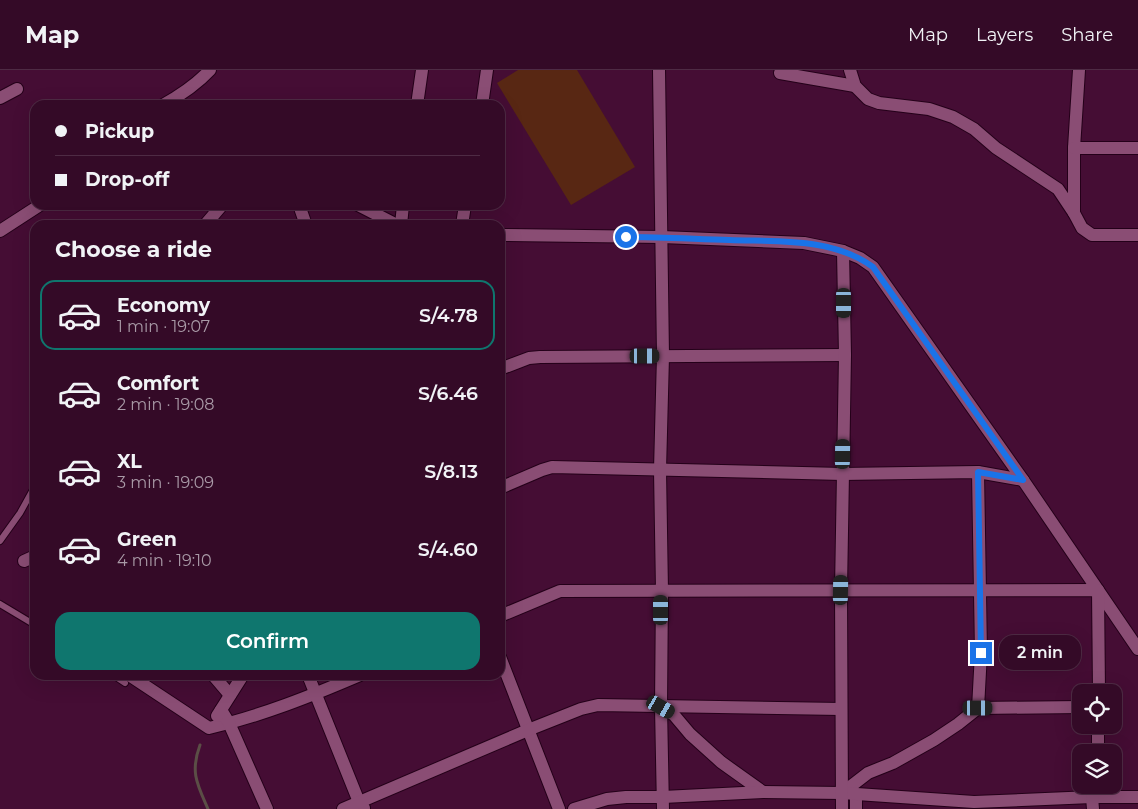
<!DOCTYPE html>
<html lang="en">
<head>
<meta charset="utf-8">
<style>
  :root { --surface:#340a27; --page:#3c132f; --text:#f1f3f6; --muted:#a99aa7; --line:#4e2b44; --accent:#0f766e }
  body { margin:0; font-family:Montserrat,sans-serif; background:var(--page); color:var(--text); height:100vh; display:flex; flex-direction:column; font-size:19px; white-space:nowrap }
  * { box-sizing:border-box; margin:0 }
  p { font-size:16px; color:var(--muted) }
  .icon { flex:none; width:28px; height:28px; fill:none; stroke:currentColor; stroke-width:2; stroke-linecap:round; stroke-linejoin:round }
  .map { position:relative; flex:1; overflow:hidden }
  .panel { position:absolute; left:30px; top:150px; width:475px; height:460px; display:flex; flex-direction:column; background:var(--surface); border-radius:15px; box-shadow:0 5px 20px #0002,0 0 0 1px var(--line) }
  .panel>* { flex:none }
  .guide { position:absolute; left:30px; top:30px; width:475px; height:110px; border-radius:15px; box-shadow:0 5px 20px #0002,0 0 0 1px var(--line); display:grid; align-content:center; height:110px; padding:0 25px; background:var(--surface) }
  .tools { position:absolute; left:1072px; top:614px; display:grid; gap:10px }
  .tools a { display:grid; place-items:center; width:50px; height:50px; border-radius:10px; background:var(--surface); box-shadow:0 5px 20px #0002,0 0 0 1px var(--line); font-size:25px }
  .end { position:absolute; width:22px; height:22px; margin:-11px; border:6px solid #1a73e8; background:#fff; box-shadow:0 0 0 2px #fff }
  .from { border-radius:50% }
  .bubble { position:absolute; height:35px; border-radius:15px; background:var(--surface); box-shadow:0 5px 20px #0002,0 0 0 1px var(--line); font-size:16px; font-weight:600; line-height:35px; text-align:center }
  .car { position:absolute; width:15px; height:30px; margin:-15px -8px; border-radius:6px; box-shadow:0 0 4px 1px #0007; background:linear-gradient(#222 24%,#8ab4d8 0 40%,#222 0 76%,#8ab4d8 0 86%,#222 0) }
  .guide b { display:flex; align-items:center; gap:18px; height:48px; font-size:19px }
  .guide b+b { border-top:1px solid var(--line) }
  .guide i { width:12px; height:12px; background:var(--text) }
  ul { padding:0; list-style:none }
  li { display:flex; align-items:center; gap:15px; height:70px; margin:0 10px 8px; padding:0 15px; border:2px solid transparent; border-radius:15px }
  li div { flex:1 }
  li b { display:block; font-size:19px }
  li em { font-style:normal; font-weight:600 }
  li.selected { border-color:var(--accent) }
  li>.icon { width:45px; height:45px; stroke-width:1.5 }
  h2 { padding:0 25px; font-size:22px; line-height:60px }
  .cta { display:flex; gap:10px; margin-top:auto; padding:10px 25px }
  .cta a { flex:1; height:58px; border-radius:15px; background:var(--accent); color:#fff; font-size:20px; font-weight:600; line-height:58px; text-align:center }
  header { display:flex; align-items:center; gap:30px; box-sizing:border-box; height:70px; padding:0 25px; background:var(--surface); border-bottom:1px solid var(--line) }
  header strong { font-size:24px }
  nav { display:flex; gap:28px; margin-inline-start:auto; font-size:18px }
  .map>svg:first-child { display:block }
  .park { fill:#582713 }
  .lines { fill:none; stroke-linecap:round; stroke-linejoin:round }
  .stream { stroke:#5b4e46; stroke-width:3 }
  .lane-casing { stroke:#240019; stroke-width:8 }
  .street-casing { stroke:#240019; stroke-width:14 }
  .lane { stroke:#8a4d74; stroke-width:6 }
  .street { stroke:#8a4d74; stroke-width:12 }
  .route { stroke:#1a73e8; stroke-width:6 }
</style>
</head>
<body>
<header>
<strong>Map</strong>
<nav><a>Map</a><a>Layers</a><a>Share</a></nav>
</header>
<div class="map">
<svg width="1138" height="739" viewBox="0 0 1138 739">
  <rect width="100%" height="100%" fill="#450d34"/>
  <!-- park -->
  <polygon class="park" points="518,0 577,0 635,97 571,135 497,13"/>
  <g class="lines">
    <!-- stream -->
    <path class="stream" d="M200 675C190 702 197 714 208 739"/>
    <!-- lane casing -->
    <g class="lane-casing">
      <g id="lane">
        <polyline points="0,471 20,443 35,416"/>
        <polyline points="0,534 35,555"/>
        <polyline points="113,605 125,613"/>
      </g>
    </g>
    <!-- street casing -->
    <g class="street-casing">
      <g id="street">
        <polyline points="659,0 663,286 660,400 662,521 661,637 663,739"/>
        <polyline points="850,0 855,16 868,29 879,33 929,39 953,47 974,59 996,78 1058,119 1074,143"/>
        <polyline points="1079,0 1074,78 1074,143 1082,158 1092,165 1138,165"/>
        <polyline points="780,3 855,16"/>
        <polyline points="0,28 17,19"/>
        <path d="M163 35C181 25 196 15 210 0"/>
        <polyline points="417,35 422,0"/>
        <polyline points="482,35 487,0"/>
        <polyline points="1074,78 1138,78"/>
        <polyline points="299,135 306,155"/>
        <polyline points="358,135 397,155"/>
        <polyline points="205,155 222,135"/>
        <polyline points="401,155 403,135"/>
        <polyline points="462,155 465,135"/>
        <polyline points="0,161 40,135"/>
        <polyline points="500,165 662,167 804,173 843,181 860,188 873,197 1023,410 1138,579"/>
        <polyline points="500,299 529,288 540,287 845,285"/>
        <polyline points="978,402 981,583 978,638"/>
        <polyline points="500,418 542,400 552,397 842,404 978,402 1023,410"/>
        <polyline points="24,491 35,486"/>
        <polyline points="500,546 560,521 1098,520 1099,622"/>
        <polyline points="500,587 559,739"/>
        <path d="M129 605 209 658C261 646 311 626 360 605"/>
        <polyline points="213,605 230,625"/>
        <polyline points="308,605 359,732 364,738"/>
        <polyline points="661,637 674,645 690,664 721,692 763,722"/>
        <polyline points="221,640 229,653 267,739"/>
        <polyline points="217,646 243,605"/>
        <polyline points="1098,682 1098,655"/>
        <polyline points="842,723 868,703 893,693 934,670 958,654 978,638 1081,637"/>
        <polyline points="856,724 856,739"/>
        <polyline points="343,739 528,660 581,639 598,635 841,639"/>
        <polyline points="574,739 607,729 626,727 663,727 763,722 842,723 974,732 1092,727 1138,727"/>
        <polyline points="842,739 841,520 845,285 843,181"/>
        <polyline points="1093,739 1092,727 1095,715"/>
      </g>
    </g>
    <!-- lane -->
    <use href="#lane" class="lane"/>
    <!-- street -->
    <use href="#street" class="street"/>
  </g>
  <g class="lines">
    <!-- route -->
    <path class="route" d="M626 167C660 167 694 169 729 170 777 172 832 167 873 197L1023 410 978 402 981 583"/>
  </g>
</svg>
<div class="tools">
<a><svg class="icon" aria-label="locate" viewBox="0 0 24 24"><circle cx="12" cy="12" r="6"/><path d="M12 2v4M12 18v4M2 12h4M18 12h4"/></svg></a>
<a><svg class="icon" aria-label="layers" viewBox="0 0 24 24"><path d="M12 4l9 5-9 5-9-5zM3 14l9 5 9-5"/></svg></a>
</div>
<i class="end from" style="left:626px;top:167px"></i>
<i class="end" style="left:981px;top:583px"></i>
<div class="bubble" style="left:999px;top:565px;width:82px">2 min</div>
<i class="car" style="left:844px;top:233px;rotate:180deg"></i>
<i class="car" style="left:645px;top:286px;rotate:90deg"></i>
<i class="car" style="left:843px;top:384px;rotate:1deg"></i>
<i class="car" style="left:841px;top:520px;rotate:1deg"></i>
<i class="car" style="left:661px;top:540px;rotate:0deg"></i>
<i class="car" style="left:661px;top:637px;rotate:120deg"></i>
<i class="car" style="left:978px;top:638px;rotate:90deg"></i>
<div class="guide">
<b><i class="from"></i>Pickup</b>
<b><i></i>Drop-off</b>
</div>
<section class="panel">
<h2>Choose a ride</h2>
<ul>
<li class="selected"><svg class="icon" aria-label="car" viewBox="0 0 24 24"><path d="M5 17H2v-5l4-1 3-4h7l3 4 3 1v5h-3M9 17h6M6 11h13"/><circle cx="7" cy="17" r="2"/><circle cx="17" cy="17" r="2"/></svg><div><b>Economy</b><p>1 min · 19:07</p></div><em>S/4.78</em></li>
<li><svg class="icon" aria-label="car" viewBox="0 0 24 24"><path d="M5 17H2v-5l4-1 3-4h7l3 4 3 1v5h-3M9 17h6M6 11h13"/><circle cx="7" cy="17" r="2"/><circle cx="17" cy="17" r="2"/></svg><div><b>Comfort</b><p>2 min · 19:08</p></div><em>S/6.46</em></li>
<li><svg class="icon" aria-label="car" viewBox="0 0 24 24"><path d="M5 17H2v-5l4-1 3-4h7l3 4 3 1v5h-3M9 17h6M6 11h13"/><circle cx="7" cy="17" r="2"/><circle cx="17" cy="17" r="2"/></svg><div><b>XL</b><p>3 min · 19:09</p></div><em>S/8.13</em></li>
<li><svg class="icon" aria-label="car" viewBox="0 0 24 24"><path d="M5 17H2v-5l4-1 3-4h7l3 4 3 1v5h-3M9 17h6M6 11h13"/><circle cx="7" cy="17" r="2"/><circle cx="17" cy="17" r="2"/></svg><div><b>Green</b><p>4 min · 19:10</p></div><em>S/4.60</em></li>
</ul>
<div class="cta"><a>Confirm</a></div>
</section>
</div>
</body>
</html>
